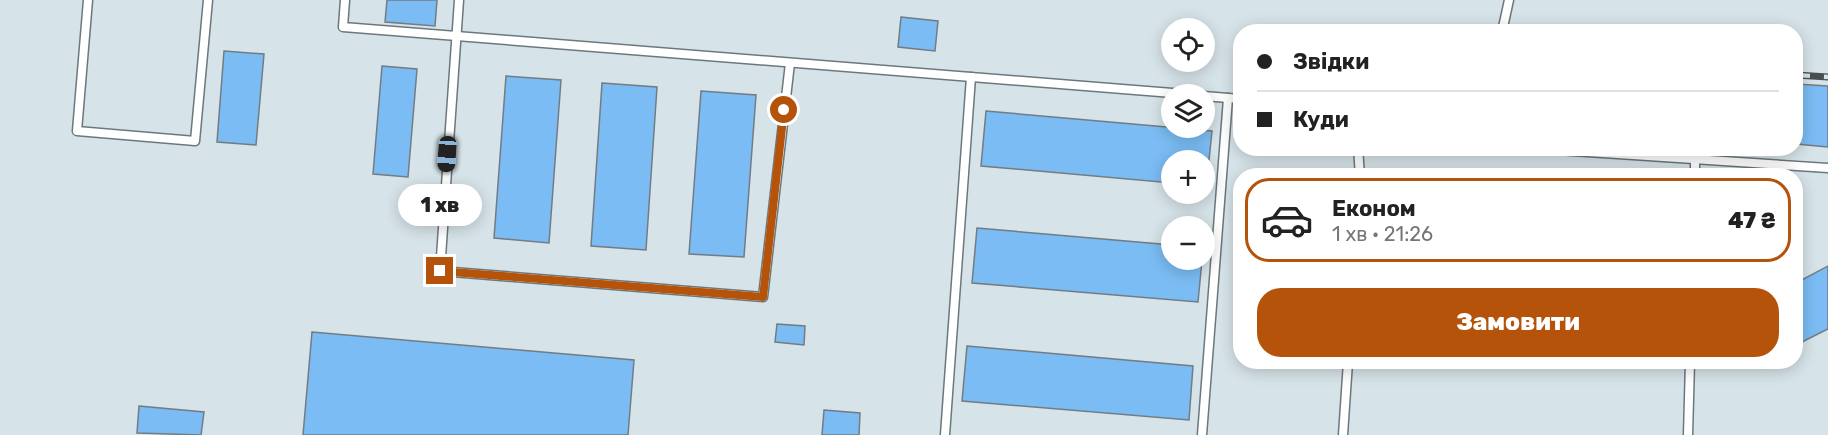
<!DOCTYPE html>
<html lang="uk">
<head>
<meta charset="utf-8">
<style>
  :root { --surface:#fff; --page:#f6f6f6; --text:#222; --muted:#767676; --line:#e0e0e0; --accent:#b45309 }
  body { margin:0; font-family:Rubik,sans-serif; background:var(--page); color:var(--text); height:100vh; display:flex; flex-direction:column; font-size:22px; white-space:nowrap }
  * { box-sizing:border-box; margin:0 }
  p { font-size:20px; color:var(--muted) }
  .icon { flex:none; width:33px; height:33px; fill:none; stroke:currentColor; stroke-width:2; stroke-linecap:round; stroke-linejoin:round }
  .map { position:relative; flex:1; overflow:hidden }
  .sheet { position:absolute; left:1233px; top:168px; width:570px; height:201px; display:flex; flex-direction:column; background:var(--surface); border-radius:24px; box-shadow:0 3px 15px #0003 }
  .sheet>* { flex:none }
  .top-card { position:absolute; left:1233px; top:24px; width:570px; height:132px; border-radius:24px; box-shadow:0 3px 15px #0003; display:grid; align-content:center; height:132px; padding:0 24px; background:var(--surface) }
  .controls { position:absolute; left:1161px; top:18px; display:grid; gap:12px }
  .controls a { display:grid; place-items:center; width:54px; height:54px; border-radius:50%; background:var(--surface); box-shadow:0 3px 15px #0003; font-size:30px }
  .end { position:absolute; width:27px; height:27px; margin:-14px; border:8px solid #b45309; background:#fff; box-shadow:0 0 0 3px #fff }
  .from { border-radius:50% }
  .bubble { position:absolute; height:42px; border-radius:21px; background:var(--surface); box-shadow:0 3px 15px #0003; font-size:20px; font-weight:800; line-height:42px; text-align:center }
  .car { position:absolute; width:18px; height:36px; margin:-18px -9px; border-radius:8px; box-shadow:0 0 4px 2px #0007; background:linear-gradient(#222 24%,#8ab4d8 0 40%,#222 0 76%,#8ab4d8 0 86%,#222 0) }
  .top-card b { display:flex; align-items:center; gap:21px; height:57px; font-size:22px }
  .top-card b+b { border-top:2px solid var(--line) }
  .top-card i { width:15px; height:15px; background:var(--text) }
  ul { padding:10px 0 0; list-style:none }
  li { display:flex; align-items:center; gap:18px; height:84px; margin:0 12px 9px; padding:0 12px; border:3px solid var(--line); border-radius:24px }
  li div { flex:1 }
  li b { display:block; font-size:22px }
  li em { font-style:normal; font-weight:800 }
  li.on { border-color:var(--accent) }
  li>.icon { width:54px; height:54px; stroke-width:1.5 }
  .primary-button { display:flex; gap:12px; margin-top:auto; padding:12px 24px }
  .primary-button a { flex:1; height:69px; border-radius:24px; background:var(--accent); color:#fff; font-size:24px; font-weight:800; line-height:69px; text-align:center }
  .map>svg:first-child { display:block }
  .building { fill:#7abcf3; stroke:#737c84; stroke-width:1.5 }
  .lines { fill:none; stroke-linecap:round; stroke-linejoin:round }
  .lane-casing { stroke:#6c787c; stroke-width:11 }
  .lane { stroke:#fff; stroke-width:8 }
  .rail-casing { stroke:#484e51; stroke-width:7 }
  .rail { stroke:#d6e3e8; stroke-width:4.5; stroke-dasharray:14; stroke-linecap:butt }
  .route { stroke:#b45309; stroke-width:8 }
</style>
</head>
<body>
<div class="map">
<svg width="1828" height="435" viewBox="0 0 1828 435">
  <rect width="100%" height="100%" fill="#d6e3e8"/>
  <!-- building -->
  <g class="building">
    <polygon points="387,0 437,0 435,26 385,22"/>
    <polygon points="901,17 938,21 935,51 898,47"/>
    <polygon points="224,51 264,54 256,145 217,142"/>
    <polygon points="382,66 417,69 408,177 373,174"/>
    <polygon points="506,76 561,80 549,243 494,238"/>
    <polygon points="602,83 657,87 646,250 591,246"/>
    <polygon points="1796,84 1828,86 1828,147 1796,144"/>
    <polygon points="701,91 756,95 744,257 689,254"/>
    <polygon points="986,111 1212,131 1209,160 1172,160 1172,183 981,166"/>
    <polygon points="977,228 1172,245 1172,260 1202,260 1198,302 972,283"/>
    <polygon points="1828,266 1828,329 1796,345 1796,283"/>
    <polygon points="777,324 805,326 804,345 775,342"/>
    <polygon points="312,332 634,360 628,435 303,435"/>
    <polygon points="967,346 1193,366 1189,420 962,401"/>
    <polygon points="139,406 204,412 201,435 137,433"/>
    <polygon points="824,410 860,413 859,435 822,435"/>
  </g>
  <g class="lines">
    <!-- lane casing -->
    <g class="lane-casing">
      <g id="lane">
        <polyline points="88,0 77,131 195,141 208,0"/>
        <polyline points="345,0 343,27 1185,94"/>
        <polyline points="459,0 440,271 763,297 790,63"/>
        <polyline points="1502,32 1509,0"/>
        <polyline points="1204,96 1240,99"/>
        <polyline points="1358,148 1360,176"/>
        <polyline points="1527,148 1828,168"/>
        <polyline points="1695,176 1695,159"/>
        <polyline points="945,435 971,77"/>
        <polyline points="1202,435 1228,98"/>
        <polyline points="1343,435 1348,362"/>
        <polyline points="1688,435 1690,362"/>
      </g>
    </g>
    <!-- lane -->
    <use href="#lane" class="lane"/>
    <!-- rail casing -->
    <g class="rail-casing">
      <polyline id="rail" points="1796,75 1828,77"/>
    </g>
    <!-- rail -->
    <use href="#rail" class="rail"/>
  </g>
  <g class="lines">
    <!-- route -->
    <polyline class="route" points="440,271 763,297 784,110"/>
  </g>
</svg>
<div class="controls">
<a><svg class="icon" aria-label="locate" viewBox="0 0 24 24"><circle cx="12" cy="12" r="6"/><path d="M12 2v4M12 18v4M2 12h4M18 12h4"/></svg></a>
<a><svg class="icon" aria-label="layers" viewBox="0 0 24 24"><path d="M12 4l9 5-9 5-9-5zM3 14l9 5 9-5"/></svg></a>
<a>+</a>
<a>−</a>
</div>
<i class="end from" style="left:784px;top:110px"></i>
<i class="end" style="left:440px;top:271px"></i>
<div class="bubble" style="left:398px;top:184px;width:84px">1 хв</div>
<i class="car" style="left:447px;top:154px;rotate:184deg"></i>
<div class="top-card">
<b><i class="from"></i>Звідки</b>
<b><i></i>Куди</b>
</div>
<section class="sheet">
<ul>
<li class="on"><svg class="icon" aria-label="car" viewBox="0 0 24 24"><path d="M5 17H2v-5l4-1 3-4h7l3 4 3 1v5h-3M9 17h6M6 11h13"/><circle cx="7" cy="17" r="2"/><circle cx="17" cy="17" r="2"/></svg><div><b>Економ</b><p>1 хв · 21:26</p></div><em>47 ₴</em></li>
</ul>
<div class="primary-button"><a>Замовити</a></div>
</section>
</div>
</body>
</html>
